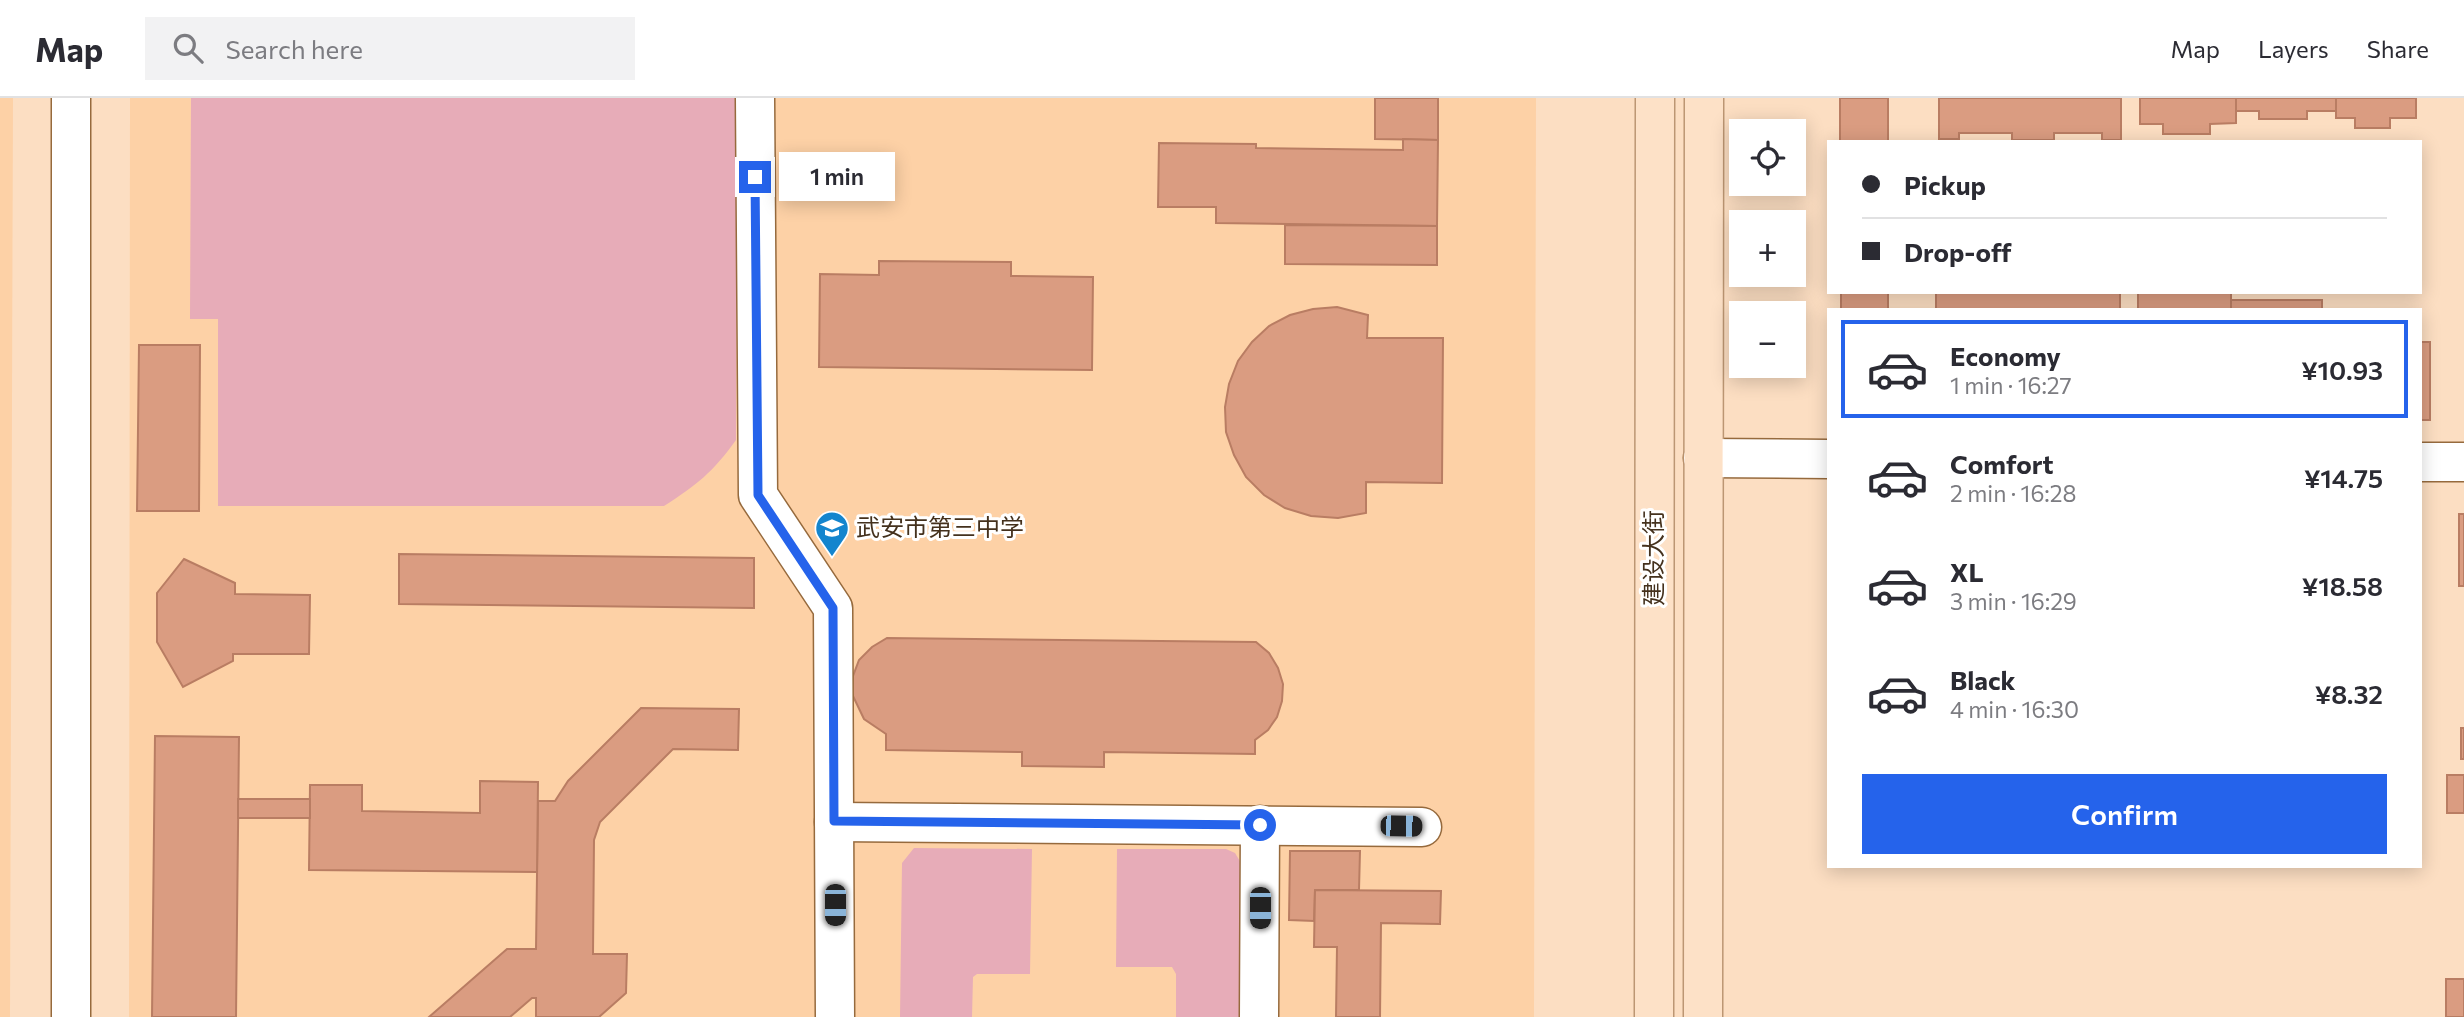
<!DOCTYPE html>
<html lang="en">
<head>
<meta charset="utf-8">
<style>
  :root { --surface:#fff; --page:#f2f2f3; --text:#2b2b33; --muted:#7c7c81; --line:#e1e1e2; --accent:#2563eb }
  body { margin:0; font-family:Commissioner,"Noto Sans SC",sans-serif; background:var(--page); color:var(--text); height:100vh; display:flex; flex-direction:column; font-size:26px; white-space:nowrap }
  * { box-sizing:border-box; margin:0 }
  p { font-size:23px; color:var(--muted) }
  .icon { flex:none; width:38px; height:38px; fill:none; stroke:currentColor; stroke-width:2; stroke-linecap:round; stroke-linejoin:round }
  .map { position:relative; flex:1; overflow:hidden }
  .panel { position:absolute; left:1827px; top:210px; width:595px; height:560px; display:flex; flex-direction:column; background:var(--surface); border-radius:0px; box-shadow:0 4px 18px #0003 }
  .panel>* { flex:none }
  .banner { position:absolute; left:1827px; top:42px; width:595px; height:154px; border-radius:0px; box-shadow:0 4px 18px #0003; display:grid; align-content:center; height:154px; padding:0 35px; background:var(--surface) }
  .tools { position:absolute; left:1729px; top:21px; display:grid; gap:14px }
  .tools a { display:grid; place-items:center; width:77px; height:77px; border-radius:0px; background:var(--surface); box-shadow:0 4px 18px #0003; font-size:35px }
  .end { position:absolute; width:32px; height:32px; margin:-16px; border:9px solid #2563eb; background:#fff; box-shadow:0 0 0 4px #fff }
  .from { border-radius:50% }
  .bubble { position:absolute; height:49px; border-radius:0px; background:var(--surface); box-shadow:0 4px 18px #0003; font-size:23px; font-weight:600; line-height:49px; text-align:center }
  .car { position:absolute; width:21px; height:42px; margin:-21px -10px; border-radius:9px; box-shadow:0 0 5px 2px #0007; background:linear-gradient(#222 24%,#8ab4d8 0 40%,#222 0 76%,#8ab4d8 0 86%,#222 0) }
  .banner b { display:flex; align-items:center; gap:24px; height:66px; font-size:26px }
  .banner b+b { border-top:2px solid var(--line) }
  .banner i { width:18px; height:18px; background:var(--text) }
  ul { padding:12px 0 0; list-style:none }
  li { display:flex; align-items:center; gap:21px; height:98px; margin:0 14px 10px; padding:0 21px; border:4px solid transparent; border-radius:0px }
  li div { flex:1 }
  li b { display:block; font-size:26px }
  li em { font-style:normal; font-weight:600 }
  li.selected { border-color:var(--accent) }
  li>.icon { width:63px; height:63px; stroke-width:1.5 }
  .action { display:flex; gap:14px; margin-top:auto; padding:14px 35px }
  .action a { flex:1; height:80px; border-radius:0px; background:var(--accent); color:#fff; font-size:28px; font-weight:600; line-height:80px; text-align:center }
  header { display:flex; align-items:center; gap:42px; box-sizing:border-box; height:98px; padding:0 35px; background:var(--surface); border-bottom:2px solid var(--line) }
  header strong { font-size:33px }
  nav { display:flex; gap:38px; margin-inline-start:auto; font-size:24px }
  .search { width:490px; height:63px; background:var(--page); display:flex; align-items:center; gap:18px; box-sizing:border-box; padding:0 24px; border-radius:0px; color:var(--muted); font-size:26px }
  .map>svg:first-child { display:block }
  .built { fill:#fdd1a6 }
  .green { fill:#e7acb8 }
  .building { fill:#da9c81; stroke:#b97d63; stroke-width:2 }
  .lines { fill:none; stroke-linecap:round; stroke-linejoin:round }
  .minor-casing { stroke:#966a3d; stroke-width:41 }
  .major-casing { stroke:#bc9673; stroke-width:41 }
  .minor { stroke:#fff; stroke-width:38 }
  .major { stroke:#fde1c7; stroke-width:38 }
  .route { stroke:#2563eb; stroke-width:9 }
  .labels { text-anchor:middle; stroke-width:6; stroke-linejoin:round; paint-order:stroke }
  .poi-label { font-size:24px; fill:#44311d; stroke:#fff; text-anchor:start }
  .street-label { font-size:24px; fill:#44311d; stroke:#fff }
</style>
</head>
<body>
<header>
<strong>Map</strong>
<div class="search"><svg class="icon" aria-label="search" viewBox="0 0 24 24"><circle cx="10" cy="10" r="6"/><path d="M15 15l6 6"/></svg>Search here</div>
<nav><a>Map</a><a>Layers</a><a>Share</a></nav>
</header>
<div class="map">
<svg width="2464" height="919" viewBox="0 0 2464 919">
  <rect width="100%" height="100%" fill="#fcdec2"/>
  <!-- built -->
  <g class="built">
    <polygon points="0,0 13,0 10,919 0,919"/>
    <polygon points="130,0 1536,0 1534,919 129,919"/>
  </g>
  <!-- green -->
  <g class="green">
    <path d="M191 0H737L736 342C713 374 697 387 664 408H218V221H190Z"/>
    <polygon points="914,750 1032,751 1030,876 977,876 973,879 972,919 900,919 902,765"/>
    <polygon points="1117,751 1226,751 1235,755 1241,765 1241,919 1176,919 1176,876 1172,869 1116,869"/>
  </g>
  <!-- building -->
  <g class="building">
    <polygon points="1375,0 1438,0 1438,42 1375,41"/>
    <rect x="1840" y="0" width="48" height="44"/>
    <polygon points="1939,0 2121,0 2121,42 2102,42 2102,35 2054,35 2054,42 2012,42 2012,35 1959,35 1959,41 1939,41"/>
    <polygon points="2140,0 2236,0 2236,25 2210,26 2210,36 2163,36 2163,26 2140,26"/>
    <polygon points="2236,0 2336,0 2336,13 2307,13 2307,21 2259,21 2259,13 2236,13"/>
    <polygon points="2336,0 2416,0 2416,20 2390,20 2390,30 2355,30 2355,20 2336,20"/>
    <polygon points="1403,41 1438,42 1437,128 1216,125 1216,109 1158,109 1159,45 1256,46 1256,50 1403,52"/>
    <polygon points="1285,127 1437,128 1437,167 1285,166"/>
    <polygon points="879,163 1011,164 1011,178 1093,179 1092,272 819,269 820,176 879,177"/>
    <rect x="1841" y="194" width="47" height="18"/>
    <rect x="1936" y="194" width="184" height="18"/>
    <rect x="2138" y="194" width="93" height="18"/>
    <rect x="2231" y="202" width="91" height="10"/>
    <polygon points="1337,209 1368,217 1367,240 1443,240 1442,385 1366,384 1366,415 1338,420 1311,418 1285,410 1264,397 1246,379 1234,357 1226,334 1225,309 1229,286 1238,263 1252,244 1269,228 1290,217 1313,211"/>
    <rect x="2420" y="244" width="10" height="78"/>
    <polygon points="139,247 200,247 199,413 137,413"/>
    <rect x="2459" y="416" width="5" height="72"/>
    <polygon points="399,456 754,460 754,510 399,506"/>
    <polygon points="184,461 235,485 235,496 310,497 309,556 233,556 233,563 183,589 157,544 157,495"/>
    <polygon points="887,540 1256,544 1269,555 1278,570 1283,586 1282,603 1277,619 1268,632 1255,642 1255,656 1104,654 1104,669 1022,668 1022,654 886,652 886,636 864,621 852,596 853,578 859,562 872,549"/>
    <polygon points="641,610 739,611 738,652 673,651 600,724 594,742 593,856 627,856 626,895 599,919 536,919 536,900 532,900 510,919 429,919 507,851 536,851 538,703 555,703 568,683"/>
    <rect x="2461" y="630" width="3" height="31"/>
    <polygon points="155,638 239,639 236,919 152,919"/>
    <rect x="2447" y="677" width="17" height="38"/>
    <polygon points="480,683 538,684 537,774 309,772 310,687 362,687 362,713 480,715"/>
    <rect x="238" y="701" width="72" height="19"/>
    <polygon points="1290,753 1360,753 1359,792 1315,792 1314,823 1289,822"/>
    <polygon points="1315,792 1441,793 1440,826 1381,825 1380,919 1336,919 1337,849 1314,849"/>
    <rect x="2446" y="881" width="18" height="38"/>
  </g>
  <g class="lines">
    <!-- minor casing -->
    <g class="minor-casing">
      <g id="minor">
        <polyline points="755,0 758,397 833,510 835,919"/>
        <polyline points="1703,360 1829,361"/>
        <polyline points="2420,364 2464,364"/>
        <polyline points="834,724 1422,729"/>
        <polyline points="71,919 71,0"/>
        <polyline points="1259,919 1260,727"/>
      </g>
    </g>
    <!-- major casing -->
    <g class="major-casing">
      <g id="major">
        <polyline points="1654,919 1655,0"/>
        <polyline points="1703,919 1704,0"/>
      </g>
    </g>
    <!-- minor -->
    <use href="#minor" class="minor"/>
    <!-- major -->
    <use href="#major" class="major"/>
  </g>
  <g class="lines">
    <!-- route -->
    <polyline class="route" points="755,79 758,397 833,510 834,723 1260,727"/>
  </g>
  <!-- icons -->
  <defs>
    <g id="school-pin" transform="scale(1.75)"><path d="M0 17L-7.5 6A9.5 9.5 0 1 1 7.5 6Z" fill="#1485ce" stroke="#fff"/><path d="M0-5L7-2L0 1L-7-2ZM-4 1L0 2.5L4 1V4Q0 6-4 4Z" fill="#fff"/></g>
  </defs>
  <g fill-rule="evenodd">
    <use href="#school-pin" x="832" y="430"/>
  </g>
  <g class="labels">
    <!-- poi labels -->
    <g class="poi-label">
      <text x="856" y="438">武安市第三中学</text>
    </g>
    <!-- street labels -->
    <g class="street-label">
      <text transform="translate(1654 460) rotate(-90)" y="8">建设大街</text>
    </g>
  </g>
</svg>
<div class="tools">
<a><svg class="icon" aria-label="locate" viewBox="0 0 24 24"><circle cx="12" cy="12" r="6"/><path d="M12 2v4M12 18v4M2 12h4M18 12h4"/></svg></a>
<a>+</a>
<a>−</a>
</div>
<i class="end from" style="left:1260px;top:727px"></i>
<i class="end" style="left:755px;top:79px"></i>
<div class="bubble" style="left:779px;top:54px;width:116px">1 min</div>
<i class="car" style="left:1401px;top:728px;rotate:91deg"></i>
<i class="car" style="left:835px;top:807px;rotate:180deg"></i>
<i class="car" style="left:1260px;top:810px;rotate:180deg"></i>
<div class="banner">
<b><i class="from"></i>Pickup</b>
<b><i></i>Drop-off</b>
</div>
<section class="panel">
<ul>
<li class="selected"><svg class="icon" aria-label="car" viewBox="0 0 24 24"><path d="M5 17H2v-5l4-1 3-4h7l3 4 3 1v5h-3M9 17h6M6 11h13"/><circle cx="7" cy="17" r="2"/><circle cx="17" cy="17" r="2"/></svg><div><b>Economy</b><p>1 min · 16:27</p></div><em>¥10.93</em></li>
<li><svg class="icon" aria-label="car" viewBox="0 0 24 24"><path d="M5 17H2v-5l4-1 3-4h7l3 4 3 1v5h-3M9 17h6M6 11h13"/><circle cx="7" cy="17" r="2"/><circle cx="17" cy="17" r="2"/></svg><div><b>Comfort</b><p>2 min · 16:28</p></div><em>¥14.75</em></li>
<li><svg class="icon" aria-label="car" viewBox="0 0 24 24"><path d="M5 17H2v-5l4-1 3-4h7l3 4 3 1v5h-3M9 17h6M6 11h13"/><circle cx="7" cy="17" r="2"/><circle cx="17" cy="17" r="2"/></svg><div><b>XL</b><p>3 min · 16:29</p></div><em>¥18.58</em></li>
<li><svg class="icon" aria-label="car" viewBox="0 0 24 24"><path d="M5 17H2v-5l4-1 3-4h7l3 4 3 1v5h-3M9 17h6M6 11h13"/><circle cx="7" cy="17" r="2"/><circle cx="17" cy="17" r="2"/></svg><div><b>Black</b><p>4 min · 16:30</p></div><em>¥8.32</em></li>
</ul>
<div class="action"><a>Confirm</a></div>
</section>
</div>
</body>
</html>
